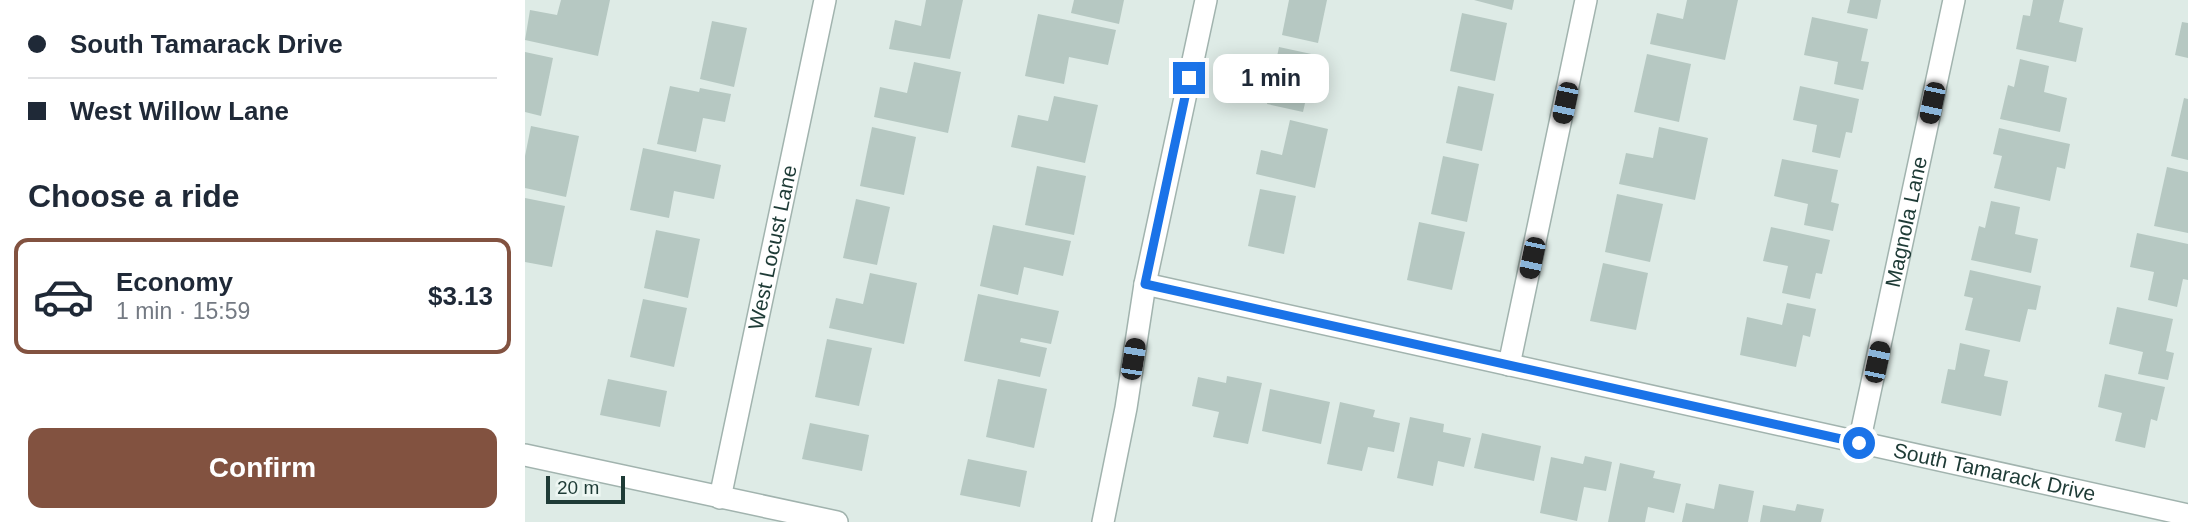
<!DOCTYPE html>
<html lang="en">
<head>
<meta charset="utf-8">
<style>
  :root { --surface:#fff; --page:#f2f2f3; --text:#1f2937; --muted:#747a83; --line:#e0e1e3; --accent:#825240 }
  body { margin:0; font-family:Helvetica,sans-serif; background:var(--page); color:var(--text); height:100vh; display:flex; flex-direction:column; font-size:26px; white-space:nowrap }
  * { box-sizing:border-box; margin:0 }
  p { font-size:23px; color:var(--muted) }
  .icon { flex:none; width:38px; height:38px; fill:none; stroke:currentColor; stroke-width:2; stroke-linecap:round; stroke-linejoin:round }
  .map { position:relative; flex:1; overflow:hidden }
  .panel { display:flex; flex-direction:column; background:var(--surface); width:525px }
  .panel>* { flex:none }
  .hud { display:grid; align-content:center; height:154px; padding:0 28px; background:var(--surface) }
  .scale { position:absolute; left:21px; bottom:18px; width:79px; box-sizing:border-box; padding-left:7px; border:4px solid #1e3b36; border-top:0; font-size:19px; line-height:24px; white-space:nowrap; color:#1e3b36; -webkit-text-stroke:5px #eef7f3; paint-order:stroke }
  .end { position:absolute; width:32px; height:32px; margin:-16px; border:9px solid #1a73e8; background:#fff; box-shadow:0 0 0 4px #fff }
  .from { border-radius:50% }
  .bubble { position:absolute; height:49px; border-radius:14px; background:var(--surface); box-shadow:0 4px 18px #0003; font-size:23px; font-weight:800; line-height:49px; text-align:center }
  .car { position:absolute; width:21px; height:42px; margin:-21px -10px; border-radius:9px; box-shadow:0 0 5px 2px #0007; background:linear-gradient(#222 24%,#8ab4d8 0 40%,#222 0 76%,#8ab4d8 0 86%,#222 0) }
  .hud b { display:flex; align-items:center; gap:24px; height:66px; font-size:26px }
  .hud b+b { border-top:2px solid var(--line) }
  .hud i { width:18px; height:18px; background:var(--text) }
  ul { padding:0; list-style:none }
  li { display:flex; align-items:center; gap:21px; height:116px; margin:0 14px 10px; padding:0 14px; border:4px solid transparent; border-radius:14px }
  li div { flex:1 }
  li b { display:block; font-size:26px }
  li em { font-style:normal; font-weight:800 }
  li.current { border-color:var(--accent) }
  li>.icon { width:63px; height:63px; stroke-width:1.5 }
  h2 { padding:0 28px; font-size:32px; line-height:84px }
  .cta { display:flex; gap:14px; margin-top:auto; padding:14px 28px }
  .cta a { flex:1; height:80px; border-radius:14px; background:var(--accent); color:#fff; font-size:28px; font-weight:800; line-height:80px; text-align:center }
  main { display:flex; flex:1; min-height:0 }
  .map>svg:first-child { display:block }
  .building { fill:#b6c8c2 }
  .lines { fill:none; stroke-linecap:round; stroke-linejoin:round }
  .street-casing { stroke:#a1b3ae; stroke-width:24 }
  .street { stroke:#fff; stroke-width:21 }
  .route { stroke:#1a73e8; stroke-width:9 }
  .labels { text-anchor:middle; stroke-width:7; stroke-linejoin:round; paint-order:stroke }
  .street-label { font-size:21px; fill:#1e3b36; stroke:#eef7f3 }
</style>
</head>
<body>
<main>
<section class="panel">
<div class="hud">
<b><i class="from"></i>South Tamarack Drive</b>
<b><i></i>West Willow Lane</b>
</div>
<h2>Choose a ride</h2>
<ul>
<li class="current"><svg class="icon" aria-label="car" viewBox="0 0 24 24"><path d="M5 17H2v-5l4-1 3-4h7l3 4 3 1v5h-3M9 17h6M6 11h13"/><circle cx="7" cy="17" r="2"/><circle cx="17" cy="17" r="2"/></svg><div><b>Economy</b><p>1 min · 15:59</p></div><em>$3.13</em></li>
</ul>
<div class="cta"><a>Confirm</a></div>
</section>
<div class="map">
<svg width="1663" height="522" viewBox="0 0 1663 522">
  <rect width="100%" height="100%" fill="#deebe6"/>
  <!-- building -->
  <g class="building">
    <polygon points="36,0 85,0 73,56 0,40 5,10 32,15"/>
    <polygon points="401,0 438,0 425,59 364,49 370,20 396,26"/>
    <polygon points="549,0 599,0 594,24 546,13"/>
    <polygon points="764,0 802,0 793,43 757,35"/>
    <polygon points="949,0 989,0 987,10"/>
    <polygon points="1162,0 1213,0 1200,60 1125,44 1132,13 1158,19"/>
    <polygon points="1325,0 1356,0 1352,19 1322,13"/>
    <polygon points="1508,0 1539,0 1534,22 1558,28 1551,62 1491,49 1498,15 1505,16"/>
    <polygon points="937,13 982,23 970,81 925,71"/>
    <polygon points="513,14 591,30 583,65 544,57 539,84 500,76"/>
    <polygon points="1287,17 1343,29 1336,61 1344,62 1338,90 1309,84 1313,62 1279,55"/>
    <polygon points="187,21 222,28 209,87 175,79"/>
    <polygon points="1657,22 1663,23 1663,58 1650,55"/>
    <polygon points="754,47 791,55 778,112 742,104"/>
    <polygon points="0,52 28,58 16,116 0,112"/>
    <polygon points="1122,54 1166,64 1154,122 1109,112"/>
    <polygon points="1495,59 1524,66 1519,92 1542,98 1535,132 1475,119 1483,85 1489,87"/>
    <polygon points="389,62 436,72 423,133 349,117 355,87 382,93"/>
    <polygon points="145,86 174,92 175,88 206,94 200,122 178,118 171,152 132,144"/>
    <polygon points="933,86 969,94 957,151 921,143"/>
    <polygon points="1275,86 1334,99 1327,133 1321,132 1315,158 1287,152 1292,125 1268,120"/>
    <polygon points="529,96 573,105 560,163 486,147 493,115 523,121"/>
    <polygon points="1659,98 1663,99 1663,160 1646,156"/>
    <polygon points="765,120 803,129 790,188 731,174 736,150 757,155"/>
    <polygon points="6,126 54,136 41,197 0,188 0,156"/>
    <polygon points="347,127 391,137 379,195 335,186"/>
    <polygon points="1134,127 1183,138 1170,200 1094,184 1101,153 1128,158"/>
    <polygon points="1474,128 1545,144 1540,169 1532,167 1525,201 1469,188 1477,156 1468,154"/>
    <polygon points="118,148 196,165 189,199 149,191 144,218 105,210"/>
    <polygon points="918,156 954,164 942,222 906,214"/>
    <polygon points="1257,159 1313,170 1306,202 1314,204 1308,231 1279,225 1283,204 1249,196"/>
    <polygon points="512,166 561,176 549,235 500,225"/>
    <polygon points="1642,167 1663,172 1663,233 1629,226"/>
    <polygon points="735,189 771,196 759,254 723,246"/>
    <polygon points="1092,194 1138,204 1125,262 1080,252"/>
    <polygon points="0,198 40,206 27,267 0,262"/>
    <polygon points="331,199 365,207 352,265 318,258"/>
    <polygon points="1466,201 1495,207 1490,234 1513,239 1506,273 1446,260 1454,226 1460,228"/>
    <polygon points="894,222 940,232 927,290 882,280"/>
    <polygon points="468,225 546,241 538,276 499,267 493,295 455,286"/>
    <polygon points="1246,227 1305,240 1297,274 1291,273 1285,299 1257,293 1263,266 1238,261"/>
    <polygon points="131,230 175,239 163,298 119,288"/>
    <polygon points="1612,233 1663,244 1663,280 1658,279 1652,307 1623,300 1629,272 1605,267"/>
    <polygon points="1078,263 1123,273 1111,330 1065,321"/>
    <polygon points="1445,270 1516,286 1511,310 1503,309 1495,342 1440,330 1448,298 1439,296"/>
    <polygon points="345,273 392,283 379,344 304,328 311,298 338,304"/>
    <polygon points="453,294 534,311 526,344 496,338 495,342 522,348 515,377 439,361"/>
    <polygon points="118,299 162,308 149,367 105,357"/>
    <polygon points="1262,303 1291,309 1285,337 1278,335 1271,367 1215,355 1222,317 1257,325"/>
    <polygon points="1592,307 1648,319 1641,351 1649,353 1643,380 1613,374 1618,352 1584,344"/>
    <polygon points="302,339 347,348 334,406 290,397"/>
    <polygon points="1435,343 1465,350 1459,376 1483,381 1476,416 1416,403 1423,369 1430,370"/>
    <polygon points="1580,374 1640,387 1632,421 1626,419 1620,448 1590,441 1597,413 1573,407"/>
    <polygon points="702,376 737,383 723,444 688,437 694,412 667,406 673,377 701,383"/>
    <polygon points="83,379 142,391 135,427 75,415"/>
    <polygon points="473,379 522,389 509,448 461,437"/>
    <polygon points="745,389 805,402 796,444 737,431"/>
    <polygon points="815,402 850,410 848,417 875,423 869,452 843,447 837,471 802,464"/>
    <polygon points="885,417 919,424 918,432 946,438 939,467 913,461 908,486 872,478"/>
    <polygon points="285,423 344,435 337,471 277,459"/>
    <polygon points="957,433 1016,446 1009,481 949,468"/>
    <polygon points="1060,456 1087,462 1081,491 1059,487 1052,521 1015,513 1026,457 1058,464"/>
    <polygon points="443,459 502,471 495,507 435,495"/>
    <polygon points="1095,463 1130,471 1128,478 1156,484 1149,513 1123,507 1120,522 1083,522"/>
    <polygon points="1194,484 1229,491 1223,522 1157,522 1161,503 1189,509"/>
    <polygon points="1272,504 1299,509 1296,522 1235,522 1238,505 1270,511"/>
  </g>
  <g class="lines">
    <!-- street casing -->
    <g class="street-casing">
      <g id="street">
        <path id="s1" d="M620 284 1663 515"/>
        <polyline points="984,365 1061,0"/>
        <path id="s2" d="M1334 443 1429 0"/>
        <polyline points="0,455 312,522"/>
        <path id="s3" d="M195 498 300 0"/>
        <polyline points="578,522 601,408 620,284 681,0"/>
      </g>
    </g>
    <!-- street -->
    <use href="#street" class="street"/>
  </g>
  <g class="lines">
    <!-- route -->
    <polyline class="route" points="664,78 620,284 1334,443"/>
  </g>
  <g class="labels">
    <!-- street labels -->
    <g class="street-label">
      <text dy="7" stroke="none"><textPath href="#s2" startOffset="226">Magnola Lane</textPath></text>
      <text dy="7" stroke="none"><textPath href="#s3" startOffset="256">West Locust Lane</textPath></text>
      <text dy="7" stroke="none"><textPath href="#s1" startOffset="870">South Tamarack Drive</textPath></text>
    </g>
  </g>
</svg>
<div class="scale">20 m</div>
<i class="end from" style="left:1334px;top:443px"></i>
<i class="end" style="left:664px;top:78px"></i>
<div class="bubble" style="left:688px;top:54px;width:116px">1 min</div>
<i class="car" style="left:1040px;top:103px;rotate:192deg"></i>
<i class="car" style="left:1407px;top:103px;rotate:192deg"></i>
<i class="car" style="left:1007px;top:258px;rotate:192deg"></i>
<i class="car" style="left:608px;top:359px;rotate:9deg"></i>
<i class="car" style="left:1352px;top:362px;rotate:12deg"></i>
</div>
</main>
</body>
</html>
